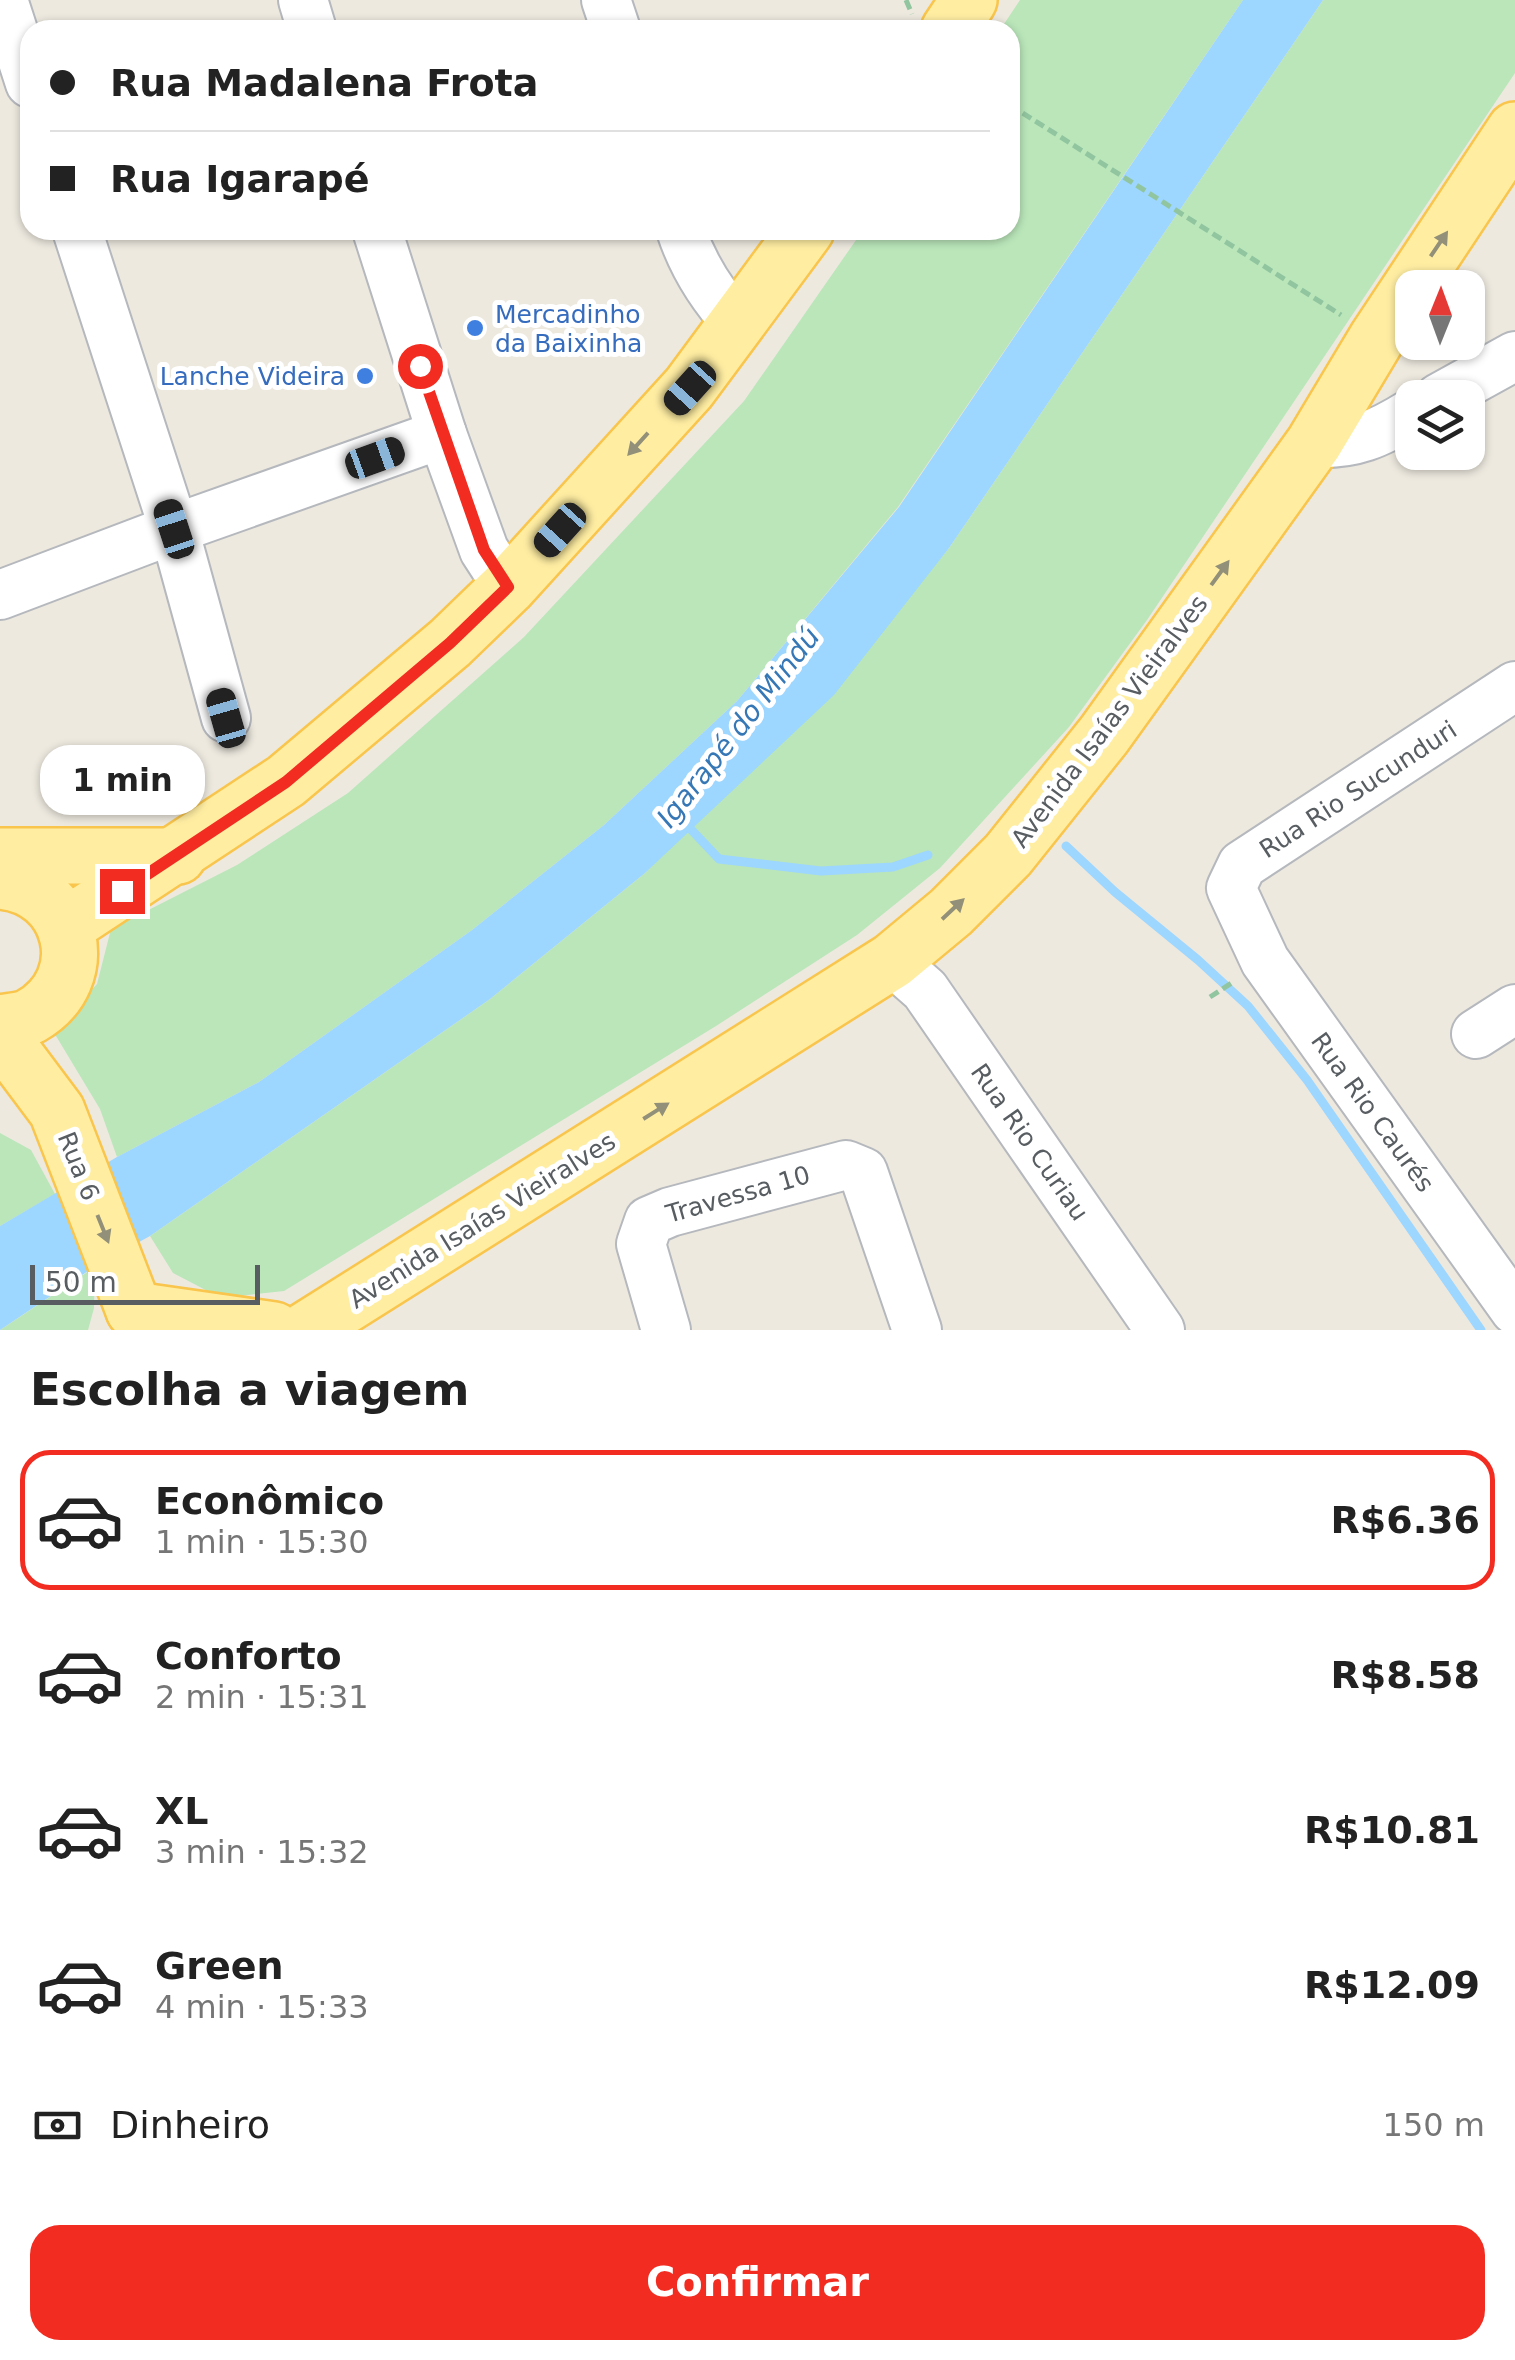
<!DOCTYPE html>
<html lang="pt">
<head>
<meta charset="utf-8">
<style>
  :root { --surface:#fff; --page:#f2f2f2; --text:#222; --muted:#767676; --line:#e0e0e0; --accent:#f22c20 }
  body { margin:0; font-family:"DejaVu Sans",sans-serif; background:var(--page); color:var(--text); height:100vh; display:flex; flex-direction:column; font-size:38px; white-space:nowrap }
  * { box-sizing:border-box; margin:0 }
  p { font-size:32px; color:var(--muted) }
  .icon { flex:none; width:55px; height:55px; fill:none; stroke:currentColor; stroke-width:2; stroke-linecap:round; stroke-linejoin:round }
  .map { position:relative; height:1330px; overflow:hidden }
  .sheet { display:flex; flex-direction:column; background:var(--surface); flex:1 }
  .sheet>* { flex:none }
  .top-card { position:absolute; left:20px; top:20px; width:1000px; height:220px; border-radius:30px; box-shadow:0 2px 8px #0004; display:grid; align-content:center; height:220px; padding:0 30px; background:var(--surface) }
  .needle { width:65px; rotate:1deg }
  .buttons { position:absolute; left:1395px; top:270px; display:grid; gap:20px }
  .buttons a { display:grid; place-items:center; width:90px; height:90px; border-radius:20px; background:var(--surface); box-shadow:0 2px 8px #0004; font-size:50px }
  .scale { position:absolute; left:30px; bottom:25px; width:230px; box-sizing:border-box; padding-left:10px; border:5px solid #585d62; border-top:0; font-size:28px; line-height:35px; white-space:nowrap; color:#585d62; -webkit-text-stroke:8px #fff; paint-order:stroke }
  .end { position:absolute; width:45px; height:45px; margin:-22px; border:12px solid #f22c20; background:#fff; box-shadow:0 0 0 5px #fff }
  .from { border-radius:50% }
  .bubble { position:absolute; height:70px; border-radius:30px; background:var(--surface); box-shadow:0 2px 8px #0004; font-size:32px; font-weight:800; line-height:70px; text-align:center }
  .car { position:absolute; width:30px; height:60px; margin:-30px -15px; border-radius:12px; box-shadow:0 0 8px 2px #0007; background:linear-gradient(#222 24%,#8ab4d8 0 40%,#222 0 76%,#8ab4d8 0 86%,#222 0) }
  .top-card b { display:flex; align-items:center; gap:35px; height:95px; font-size:38px }
  .top-card b+b { border-top:2px solid var(--line) }
  .top-card i { width:25px; height:25px; background:var(--text) }
  ul { padding:0; list-style:none }
  li { display:flex; align-items:center; gap:30px; height:140px; margin:0 20px 15px; padding:0 10px; border:5px solid transparent; border-radius:30px }
  li div { flex:1 }
  li b { display:block; font-size:38px }
  li em { font-style:normal; font-weight:800 }
  li.current { border-color:var(--accent) }
  li>.icon { width:90px; height:90px; stroke-width:1.5 }
  h2 { padding:0 30px; font-size:45px; line-height:120px }
  .pay { display:flex; align-items:center; gap:25px; height:110px; padding:0 30px; font-size:38px }
  .pay p { margin-inline-start:auto }
  .cta { display:flex; gap:20px; margin-top:auto; padding:20px 30px }
  .cta a { flex:1; height:115px; border-radius:30px; background:var(--accent); color:#fff; font-size:40px; font-weight:800; line-height:115px; text-align:center }
  .map>svg:first-child { display:block }
  .green { fill:#bae6ba }
  .water { fill:#9dd6ff }
  .lines { fill:none; stroke-linecap:round; stroke-linejoin:round }
  .stream { stroke:#9dd6ff; stroke-width:9 }
  .minor-casing { stroke:#b5b8bd; stroke-width:52 }
  .major-casing { stroke:#f9c54c; stroke-width:60 }
  .path { stroke:#91c59f; stroke-width:5; stroke-dasharray:10 5; stroke-linecap:butt }
  .minor { stroke:#fff; stroke-width:48 }
  .major { stroke:#ffeea2; stroke-width:55 }
  .oneway { fill:#929078 }
  .route { stroke:#f22c20; stroke-width:12 }
  .shop-dot { fill:#3f7fe0; stroke:#fff; stroke-width:4 }
  .labels { text-anchor:middle; stroke-width:10; stroke-linejoin:round; paint-order:stroke }
  .shop-label { font-size:25px; fill:#366cbe; stroke:#fff; text-anchor:start }
  .street-label { font-size:25px; fill:#585d62; stroke:#fff }
  .water-label { font-size:28px; font-style:italic; fill:#3677b6; stroke:#fff }
</style>
</head>
<body>
<div class="map">
<svg width="1515" height="1330" viewBox="0 0 1515 1330">
  <rect width="100%" height="100%" fill="#ede9df"/>
  <!-- green -->
  <g class="green">
    <polygon points="1020,0 1243,0 898,507 737,701 604,825 472,930 259,1082 117,1157 100,1109 53,1031 97,984 111,929 237,865 348,793 524,637 744,401 863,230 1010,230 1010,30 1000,30"/>
    <polygon points="1323,0 1515,0 1515,73 1147,620 1069,727 940,868 857,935 716,1026 284,1291 221,1298 173,1273 150,1236 490,999 645,873 912,593 949,548"/>
    <polygon points="0,1133 31,1150 55,1194 0,1226"/>
    <polygon points="95,1267 94,1308 88,1330 0,1330"/>
  </g>
  <!-- water -->
  <polygon class="water" points="1243,0 1323,0 949,548 834,695 645,873 490,999 150,1236 94,1267 0,1330 0,1226 117,1157 259,1082 472,930 604,825 737,701 899,507"/>
  <g class="lines">
    <!-- stream -->
    <g class="stream">
      <polyline points="684,822 719,859 821,871 893,867 928,855"/>
      <polyline points="1066,846 1115,892 1198,960 1248,1006 1307,1080 1481,1330"/>
    </g>
    <!-- minor casing -->
    <g class="minor-casing">
      <g id="minor">
        <polyline points="3,0 30,83"/>
        <polyline points="303,0 312,30"/>
        <polyline points="606,0 616,30"/>
        <polyline points="77,230 174,529 226,718"/>
        <polyline points="377,230 442,434 484,550 508,587"/>
        <path d="M681 230C693 266 712 296 738 324"/>
        <polyline points="1439,398 1515,356"/>
        <path d="M1314 443C1354 445 1378 434 1412 413"/>
        <polyline points="0,595 174,529 442,434"/>
        <polyline points="1515,686 1242,865 1231,888 1265,961 1515,1310"/>
        <polyline points="892,961 925,990 1160,1330"/>
        <polyline points="1476,1034 1515,1009"/>
        <polyline points="666,1330 641,1244 649,1221 670,1212 846,1165 863,1172 917,1330"/>
      </g>
    </g>
    <!-- major casing -->
    <g class="major-casing">
      <g id="major">
        <polyline points="949,30 969,0"/>
        <polyline points="0,856 178,856"/>
        <path d="M0 881C74 887 96 979 31 1016 22 1021 10 1021 0 1023"/>
        <polyline points="66,926 286,781 450,643 508,587 689,388 806,230"/>
        <polyline points="0,1035 57,1111 134,1310"/>
        <polyline points="134,1310 274,1330"/>
        <polyline points="306,1330 892,961 951,912 1008,855 1104,735 1314,443 1377,338 1515,130"/>
      </g>
    </g>
    <!-- path -->
    <g class="path">
      <polyline points="906,0 912,14"/>
      <polyline points="1010,105 1341,315"/>
      <polyline points="1210,997 1233,982"/>
    </g>
    <!-- minor -->
    <use href="#minor" class="minor"/>
    <!-- major -->
    <use href="#major" class="major"/>
  </g>
  <!-- one-way arrows -->
  <defs><path id="oneway-solid" d="M-6-.8H1V-3.2L6.5 0L1 3.2V.8H-6Z" transform="scale(2.5)"/></defs>
  <g class="oneway">
    <use href="#oneway-solid" transform="translate(1439 244) rotate(-56)"/>
    <use href="#oneway-solid" transform="translate(638 444) rotate(132)"/>
    <use href="#oneway-solid" transform="translate(1220 573) rotate(-54)"/>
    <use href="#oneway-solid" transform="translate(953 909) rotate(-43)"/>
    <use href="#oneway-solid" transform="translate(656 1111) rotate(-32)"/>
    <use href="#oneway-solid" transform="translate(103 1229) rotate(68)"/>
  </g>
  <g class="lines">
    <!-- route -->
    <polyline class="route" points="122,891 286,782 450,643 508,587 484,550 420,366"/>
  </g>
  <!-- markers -->
  <g class="shop-dot">
    <circle cx="475" cy="328" r="10"/>
    <circle cx="365" cy="376" r="10"/>
  </g>
  <g class="labels">
    <!-- shop labels -->
    <g class="shop-label">
      <text x="495" y="323">Mercadinho<tspan x="495" dy="29">da Baixinha</tspan></text>
      <text x="345" y="385" text-anchor="end">Lanche Videira</text>
    </g>
    <!-- street labels -->
    <g class="street-label">
      <text transform="translate(1109 721) rotate(-53)" y="9">Avenida Isaías Vieiralves</text>
      <text transform="translate(1358 789) rotate(-33)" y="9">Rua Rio Sucunduri</text>
      <text transform="translate(1373 1112) rotate(54)" y="9">Rua Rio Caurés</text>
      <text transform="translate(1030 1142) rotate(55)" y="9">Rua Rio Curiau</text>
      <text transform="translate(79 1166) rotate(68)" y="9">Rua 6</text>
      <text transform="translate(738 1194) rotate(-16)" y="9">Travessa 10</text>
      <text transform="translate(482 1220) rotate(-32)" y="9">Avenida Isaías Vieiralves</text>
    </g>
    <!-- water labels -->
    <g class="water-label">
      <text transform="translate(738 727) rotate(-52)" y="10">Igarapé do Mindú</text>
    </g>
  </g>
</svg>
<div class="buttons">
<a><svg class="needle" viewBox="-14 -14 28 28"><path d="M0-13l5 13h-10z" fill="#e53935"/><path d="M0 13l5-13h-10z" fill="#767676"/></svg></a>
<a><svg class="icon" aria-label="layers" viewBox="0 0 24 24"><path d="M12 4l9 5-9 5-9-5zM3 14l9 5 9-5"/></svg></a>
</div>
<div class="scale">50 m</div>
<i class="end from" style="left:420px;top:366px"></i>
<i class="end" style="left:122px;top:891px"></i>
<div class="bubble" style="left:40px;top:745px;width:165px">1 min</div>
<i class="car" style="left:690px;top:388px;rotate:222deg"></i>
<i class="car" style="left:375px;top:458px;rotate:70deg"></i>
<i class="car" style="left:174px;top:529px;rotate:342deg"></i>
<i class="car" style="left:560px;top:530px;rotate:222deg"></i>
<i class="car" style="left:226px;top:718px;rotate:344deg"></i>
<div class="top-card">
<b><i class="from"></i>Rua Madalena Frota</b>
<b><i></i>Rua Igarapé</b>
</div>
</div>
<section class="sheet">
<h2>Escolha a viagem</h2>
<ul>
<li class="current"><svg class="icon" aria-label="car" viewBox="0 0 24 24"><path d="M5 17H2v-5l4-1 3-4h7l3 4 3 1v5h-3M9 17h6M6 11h13"/><circle cx="7" cy="17" r="2"/><circle cx="17" cy="17" r="2"/></svg><div><b>Econômico</b><p>1 min · 15:30</p></div><em>R$6.36</em></li>
<li><svg class="icon" aria-label="car" viewBox="0 0 24 24"><path d="M5 17H2v-5l4-1 3-4h7l3 4 3 1v5h-3M9 17h6M6 11h13"/><circle cx="7" cy="17" r="2"/><circle cx="17" cy="17" r="2"/></svg><div><b>Conforto</b><p>2 min · 15:31</p></div><em>R$8.58</em></li>
<li><svg class="icon" aria-label="car" viewBox="0 0 24 24"><path d="M5 17H2v-5l4-1 3-4h7l3 4 3 1v5h-3M9 17h6M6 11h13"/><circle cx="7" cy="17" r="2"/><circle cx="17" cy="17" r="2"/></svg><div><b>XL</b><p>3 min · 15:32</p></div><em>R$10.81</em></li>
<li><svg class="icon" aria-label="car" viewBox="0 0 24 24"><path d="M5 17H2v-5l4-1 3-4h7l3 4 3 1v5h-3M9 17h6M6 11h13"/><circle cx="7" cy="17" r="2"/><circle cx="17" cy="17" r="2"/></svg><div><b>Green</b><p>4 min · 15:33</p></div><em>R$12.09</em></li>
</ul>
<div class="pay"><svg class="icon" aria-label="cash" viewBox="0 0 24 24"><path d="M3 7h18v10H3z"/><circle cx="12" cy="12" r="2"/></svg>Dinheiro<p>150 m</p></div>
<div class="cta"><a>Confirmar</a></div>
</section>
</body>
</html>
